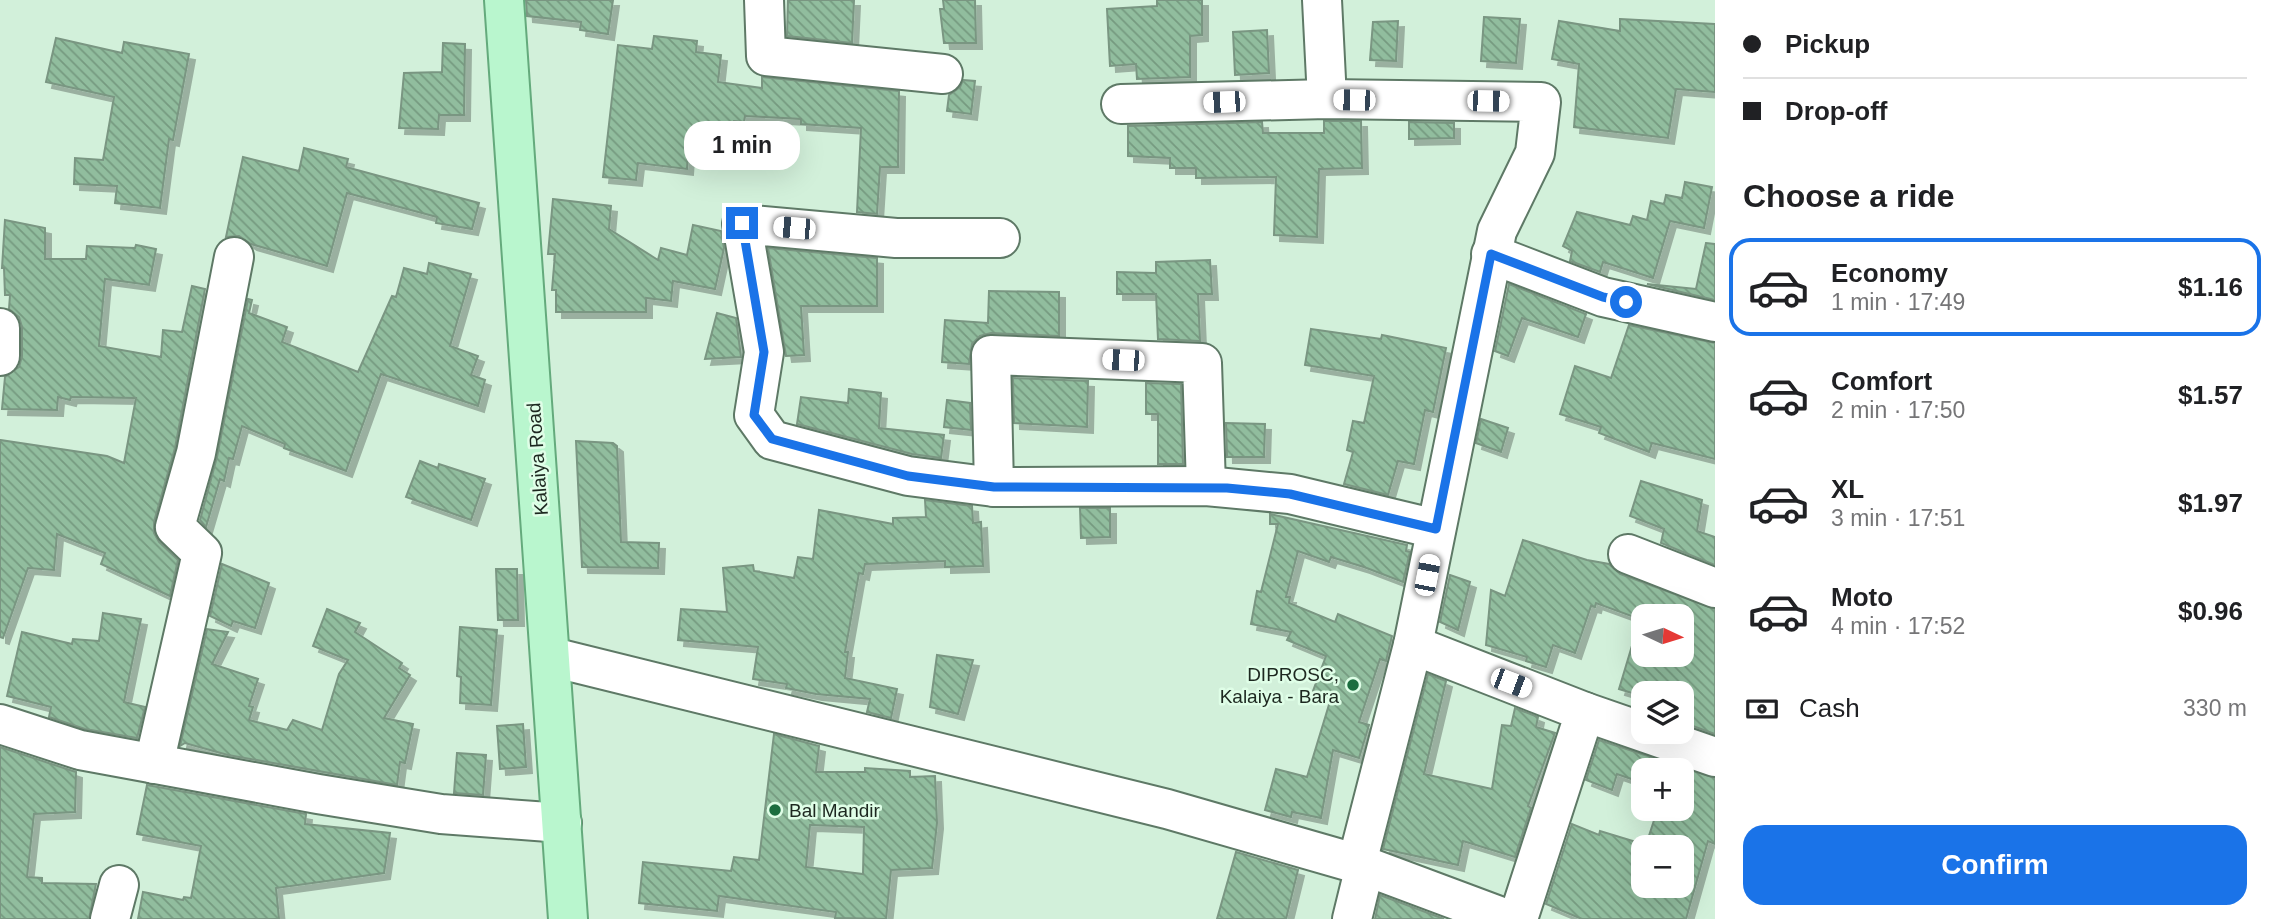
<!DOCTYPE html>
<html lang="en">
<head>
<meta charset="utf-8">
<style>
  :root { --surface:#fff; --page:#f6f6f6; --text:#202124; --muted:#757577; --line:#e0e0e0; --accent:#1a73e8 }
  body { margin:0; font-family:Helvetica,sans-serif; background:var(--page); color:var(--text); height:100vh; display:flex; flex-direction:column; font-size:26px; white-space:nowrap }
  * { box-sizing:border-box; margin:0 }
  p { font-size:23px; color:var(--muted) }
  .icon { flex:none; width:38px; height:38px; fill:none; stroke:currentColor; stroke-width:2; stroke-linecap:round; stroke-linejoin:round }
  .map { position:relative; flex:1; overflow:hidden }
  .sheet { display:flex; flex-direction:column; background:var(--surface); width:560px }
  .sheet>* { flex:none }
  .top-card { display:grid; align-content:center; height:154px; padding:0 28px; background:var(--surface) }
  .needle { width:46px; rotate:94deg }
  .fabs { position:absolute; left:1631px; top:604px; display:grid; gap:14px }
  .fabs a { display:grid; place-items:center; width:63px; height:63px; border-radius:14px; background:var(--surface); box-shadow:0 7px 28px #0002; font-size:35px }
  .end { position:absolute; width:32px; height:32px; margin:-16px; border:9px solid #1a73e8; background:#fff; box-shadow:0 0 0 4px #fff }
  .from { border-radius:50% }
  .bubble { position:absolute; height:49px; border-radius:21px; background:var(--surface); box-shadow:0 7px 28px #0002; font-size:23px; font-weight:700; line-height:49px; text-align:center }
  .car { position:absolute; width:21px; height:42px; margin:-21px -10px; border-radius:9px; box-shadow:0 0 5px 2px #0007; background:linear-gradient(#fff 24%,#345 0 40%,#fff 0 76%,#345 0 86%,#fff 0) }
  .top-card b { display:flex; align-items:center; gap:24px; height:66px; font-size:26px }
  .top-card b+b { border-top:2px solid var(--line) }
  .top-card i { width:18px; height:18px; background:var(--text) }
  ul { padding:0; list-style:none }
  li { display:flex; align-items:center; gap:21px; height:98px; margin:0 14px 10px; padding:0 14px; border:4px solid transparent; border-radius:21px }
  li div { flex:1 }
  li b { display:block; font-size:26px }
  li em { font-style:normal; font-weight:700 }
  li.selected { border-color:var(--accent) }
  li>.icon { width:63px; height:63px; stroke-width:1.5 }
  h2 { padding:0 28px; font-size:32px; line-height:84px }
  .pay { display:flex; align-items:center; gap:18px; height:77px; padding:0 28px; font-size:26px }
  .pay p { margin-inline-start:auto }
  .primary-button { display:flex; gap:14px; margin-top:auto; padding:14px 28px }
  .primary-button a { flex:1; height:80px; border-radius:21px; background:var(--accent); color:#fff; font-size:28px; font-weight:700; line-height:80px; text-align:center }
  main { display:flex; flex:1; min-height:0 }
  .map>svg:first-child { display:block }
  .building { fill:url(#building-back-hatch); stroke:#7a9682; stroke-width:2; fill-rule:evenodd; filter:url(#shadow) }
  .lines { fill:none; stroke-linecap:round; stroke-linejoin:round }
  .minor-casing { stroke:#5e7966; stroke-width:42 }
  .major-casing { stroke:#64aa7c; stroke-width:42 }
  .minor { stroke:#fff; stroke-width:38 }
  .major { stroke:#b9f6ce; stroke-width:38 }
  .route { stroke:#1a73e8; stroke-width:9 }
  .poi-dot { fill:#1b6e3f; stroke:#dffee7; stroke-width:2.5 }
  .labels { text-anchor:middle; stroke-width:5; stroke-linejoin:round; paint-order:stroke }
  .street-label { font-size:19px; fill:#1d2820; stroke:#dffee7 }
  .poi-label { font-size:19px; fill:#1d2820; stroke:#dffee7; text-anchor:end }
</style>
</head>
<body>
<main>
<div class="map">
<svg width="1715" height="919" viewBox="0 0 1715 919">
  <defs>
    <pattern id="building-back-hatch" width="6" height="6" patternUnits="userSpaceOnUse" patternTransform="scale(1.75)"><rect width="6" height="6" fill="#91bd9e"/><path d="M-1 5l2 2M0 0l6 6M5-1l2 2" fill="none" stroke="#769a80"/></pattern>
    <filter id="shadow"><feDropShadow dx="6" dy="6" stdDeviation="0" flood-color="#0004"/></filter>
  </defs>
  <rect width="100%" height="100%" fill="#d2f0da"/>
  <!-- building -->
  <g class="building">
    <polygon points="526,0 613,0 608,34 580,30 581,22 527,16"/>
    <polygon points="788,0 854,0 852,43 787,36"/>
    <polygon points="943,0 975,0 976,43 944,43 940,9 944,9"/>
    <polygon points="1157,0 1202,0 1202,35 1190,36 1190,77 1137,79 1136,64 1110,66 1107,9 1157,6"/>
    <polygon points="1484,17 1520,19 1516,63 1481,61"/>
    <polygon points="1620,19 1715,24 1715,92 1676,89 1668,138 1574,127 1579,64 1552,59 1559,21 1620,31"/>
    <polygon points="1398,21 1396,61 1370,60 1373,22"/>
    <polygon points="1267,30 1269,73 1235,75 1233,32"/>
    <polygon points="654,36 697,41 696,52 721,55 718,82 762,88 762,77 899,91 898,167 880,167 877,214 857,212 861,128 801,124 801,119 745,116 744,122 734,121 728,161 688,154 687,169 638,163 636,180 603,177 618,45 652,49"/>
    <polygon points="56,38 122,53 124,42 189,54 173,140 169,139 160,208 115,203 117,186 74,184 75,158 103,160 114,97 46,82"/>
    <polygon points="443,43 465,44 464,115 439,115 438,129 399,128 404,73 442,72"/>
    <polygon points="963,80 975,81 971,114 947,111 949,95 960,87"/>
    <polygon points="1324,121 1361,121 1362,168 1319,169 1317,237 1274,235 1276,177 1196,178 1196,168 1170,168 1170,158 1128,156 1128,126 1262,122 1263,133 1324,133"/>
    <polygon points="1409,122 1454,123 1454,138 1409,139"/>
    <polygon points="304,148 348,159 346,167 479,203 472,229 436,223 437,217 347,193 327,266 251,244 239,236 226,237 243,157 299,171"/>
    <polygon points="1685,182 1712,187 1704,228 1670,221 1653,278 1603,262 1600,272 1570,261 1572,251 1563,246 1577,212 1630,225 1633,216 1647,220 1651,201 1664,204 1666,195 1682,198"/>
    <polygon points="553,199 611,206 609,229 658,260 661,248 687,255 693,225 721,231 724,248 715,289 673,281 671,301 646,298 646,312 556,312 556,290 552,290 555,254 548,254"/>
    <polygon points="5,220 45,228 45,259 86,259 87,246 135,248 136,245 156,249 149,285 105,279 99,346 161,357 163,330 182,332 192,286 205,289 175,448 154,522 154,533 159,542 178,560 170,596 101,564 105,553 57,534 54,570 28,568 3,638 0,637 0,440 107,456 124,463 136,398 71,397 70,400 58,397 57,410 2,409 5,377 19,367 22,356 22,327 19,317 9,309 10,295 5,295 4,268 2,268"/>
    <polygon points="1706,243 1715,244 1715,300 1647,284 1696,289"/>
    <polygon points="768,248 877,258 877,306 801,306 804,355 786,356"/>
    <polygon points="1210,260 1212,294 1198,294 1200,341 1158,339 1156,294 1117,294 1117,272 1156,273 1156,262"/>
    <polygon points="429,263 471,274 450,346 478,356 471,375 485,380 478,406 381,374 346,471 284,448 285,444 242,426 233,459 229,458 224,481 220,479 206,527 200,520 217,457 248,299 252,300 249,313 287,327 282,342 358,372 392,296 396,297 404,268 427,274"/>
    <polygon points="1509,284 1586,314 1578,337 1522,318 1508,356 1495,351"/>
    <polygon points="989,291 1059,292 1059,336 991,333 980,336 972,344 969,364 942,362 945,320 988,323"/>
    <polygon points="717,313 736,318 741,357 705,359"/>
    <polygon points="1629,325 1715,343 1715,459 1652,443 1649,452 1599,433 1601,427 1560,414 1575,366 1611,378"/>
    <polygon points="1311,329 1381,339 1382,335 1446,348 1433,412 1425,410 1414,464 1398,461 1388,495 1344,484 1353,452 1347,450 1353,421 1364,423 1374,376 1305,365"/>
    <polygon points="1013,378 1088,381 1087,427 1014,423"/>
    <polygon points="1146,383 1181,384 1183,464 1158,464 1158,414 1146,414"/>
    <polygon points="849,389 881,393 879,428 944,435 941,458 912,454 797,424 801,397 848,403"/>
    <polygon points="947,400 970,403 971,430 944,427"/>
    <polygon points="1481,419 1508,428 1501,452 1476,443"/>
    <polygon points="1226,423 1265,424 1264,457 1227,457"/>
    <polygon points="576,441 613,443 617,446 621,542 659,543 658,568 582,567"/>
    <polygon points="420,461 438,468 439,464 485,479 471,520 406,497"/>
    <polygon points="1641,481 1702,500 1697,531 1715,537 1715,565 1661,543 1664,529 1630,516"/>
    <polygon points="925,500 972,506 973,523 981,522 983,566 945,567 945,561 865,564 863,574 859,573 845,652 848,652 845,678 897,689 891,718 867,712 870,699 816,694 786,688 787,684 753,679 758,647 678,640 681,609 727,612 723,568 753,565 754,571 794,578 798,557 813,559 819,510 893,524 893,518 926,517"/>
    <polygon points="1080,508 1110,508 1110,537 1081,538"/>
    <polygon points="1270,514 1407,545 1406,551 1410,552 1403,582 1364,567 1331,557 1329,562 1298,551 1286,597 1290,597 1289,603 1335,622 1338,614 1392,636 1386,661 1380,659 1359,722 1369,725 1359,758 1333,750 1321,818 1292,812 1291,817 1265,810 1276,769 1307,777 1331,698 1313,691 1326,656 1287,640 1291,632 1251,624 1257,591 1261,592 1278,524 1270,524"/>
    <path d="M1523 540 1587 560 1609 564 1620 574 1715 609V734L1682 722V693H1632L1619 689 1640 619 1596 603 1595 607 1591 606 1575 653 1553 645 1546 667 1526 661 1527 657 1486 645 1491 590 1505 596ZM1643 616H1682V654H1643Z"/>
    <polygon points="222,564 269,583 255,628 233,621 231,626 210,616"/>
    <polygon points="496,569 517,569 518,620 498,620"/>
    <polygon points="1450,575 1470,582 1458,630 1440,622"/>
    <polygon points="327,609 360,623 355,632 402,663 399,668 410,675 384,718 413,724 405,763 400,762 397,785 228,755 185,743 180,746 207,629 228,632 212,664 258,679 249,706 253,707 249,720 287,730 293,720 322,730 339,674 348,660 313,646"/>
    <polygon points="103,613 141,619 124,702 145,707 137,738 85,729 49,717 51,707 7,696 22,632 72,644 73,639 99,641"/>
    <polygon points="460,627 497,630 491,705 460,703 461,677 457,676"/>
    <polygon points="937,655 973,660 958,714 930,707"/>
    <polygon points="1428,674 1446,681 1424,774 1492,789 1502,725 1511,726 1515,708 1538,717 1536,727 1555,733 1528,806 1531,808 1515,857 1463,841 1458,865 1383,849"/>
    <polygon points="523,724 526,767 500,769 497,726"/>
    <path d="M774 734 819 746 816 772H865V768L910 771V777L935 776 937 823 932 868 891 870 886 919 835 918 836 912 719 896 717 911 639 903 643 862 731 871 734 857 759 860ZM810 825 864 827 863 874 806 867Z"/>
    <path d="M1599 740 1715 778V844L1708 841 1686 919H1582L1546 904 1572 824 1599 835 1600 831 1646 845 1658 808H1682V770H1643V783L1617 774 1612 790 1586 780ZM1643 847H1682V886H1643Z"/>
    <polygon points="0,747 76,772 75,812 34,814 27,877 42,878 42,883 96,884 89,919 0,919"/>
    <polygon points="457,753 486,755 483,795 454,793"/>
    <polygon points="147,785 306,814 305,824 390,833 384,873 276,888 279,919 138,919 143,892 183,900 184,897 191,898 201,846 137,834"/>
    <polygon points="1236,852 1298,870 1286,919 1217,919"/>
    <polygon points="1380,895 1444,919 1375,919"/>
  </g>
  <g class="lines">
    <!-- minor casing -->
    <g class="minor-casing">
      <g id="minor">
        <polyline points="764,0 766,56 943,74"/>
        <polyline points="1322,0 1327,99"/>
        <polyline points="1121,104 1327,99 1541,102 1535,153 1497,231 1413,645 1357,863"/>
        <polyline points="1000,238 896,238 742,224 764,352 754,415 772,440 908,476 994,487 1206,486 1290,494 1436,529"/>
        <polyline points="1491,254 1603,297 1715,322"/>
        <polyline points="0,328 0,356"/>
        <polyline points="994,487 991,355 1202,363 1206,486"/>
        <polyline points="1628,554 1715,588"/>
        <polyline points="1413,645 1585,712 1518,919"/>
        <polyline points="552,657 1167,809 1365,866 1507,919"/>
        <polyline points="1585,712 1715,757"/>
        <polyline points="0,724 80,750 318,794 441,814 562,823"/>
        <polyline points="154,764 202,553 175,527 196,453 234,257"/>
        <polyline points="110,919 119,885"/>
        <polyline points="1352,919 1365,866"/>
      </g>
    </g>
    <!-- major casing -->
    <g class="major-casing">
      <polyline id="major" points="504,0 568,919"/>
    </g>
    <!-- minor -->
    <use href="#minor" class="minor"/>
    <!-- major -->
    <use href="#major" class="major"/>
  </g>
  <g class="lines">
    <!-- route -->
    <polyline class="route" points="742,223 764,352 754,415 772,439 908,476 994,487 1227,488 1290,494 1436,529 1491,254 1603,297 1626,302"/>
  </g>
  <!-- markers -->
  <g class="poi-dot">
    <circle cx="1353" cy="685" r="7"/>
    <circle cx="775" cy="810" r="7"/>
  </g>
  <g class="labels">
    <!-- street labels -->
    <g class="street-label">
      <text transform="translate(537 459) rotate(-94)" y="7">Kalaiya Road</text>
    </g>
    <!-- poi labels -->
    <g class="poi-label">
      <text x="1339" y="681">DIPROSC,<tspan x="1339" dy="22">Kalaiya - Bara</tspan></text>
      <text x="789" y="817" text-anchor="start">Bal Mandir</text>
    </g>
  </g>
</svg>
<div class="fabs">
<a><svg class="needle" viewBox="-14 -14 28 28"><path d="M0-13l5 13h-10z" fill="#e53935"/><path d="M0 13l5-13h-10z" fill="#757577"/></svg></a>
<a><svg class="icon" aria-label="layers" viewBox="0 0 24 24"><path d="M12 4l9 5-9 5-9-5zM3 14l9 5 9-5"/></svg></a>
<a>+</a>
<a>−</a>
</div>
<i class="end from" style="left:1626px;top:302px"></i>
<i class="end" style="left:742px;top:223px"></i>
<div class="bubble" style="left:684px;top:121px;width:116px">1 min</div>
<i class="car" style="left:1354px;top:100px;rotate:271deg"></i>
<i class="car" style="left:1488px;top:101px;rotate:91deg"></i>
<i class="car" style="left:1224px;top:102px;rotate:268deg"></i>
<i class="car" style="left:794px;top:228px;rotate:275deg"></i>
<i class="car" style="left:1123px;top:360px;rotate:272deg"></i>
<i class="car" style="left:1427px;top:575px;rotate:11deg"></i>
<i class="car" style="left:1511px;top:683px;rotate:111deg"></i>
</div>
<section class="sheet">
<div class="top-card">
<b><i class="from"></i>Pickup</b>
<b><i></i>Drop-off</b>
</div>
<h2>Choose a ride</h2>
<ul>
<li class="selected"><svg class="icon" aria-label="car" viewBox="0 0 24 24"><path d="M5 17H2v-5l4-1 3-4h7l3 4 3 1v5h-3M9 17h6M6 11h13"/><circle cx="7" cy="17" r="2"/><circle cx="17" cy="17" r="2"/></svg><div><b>Economy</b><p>1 min · 17:49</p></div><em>$1.16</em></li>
<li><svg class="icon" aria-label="car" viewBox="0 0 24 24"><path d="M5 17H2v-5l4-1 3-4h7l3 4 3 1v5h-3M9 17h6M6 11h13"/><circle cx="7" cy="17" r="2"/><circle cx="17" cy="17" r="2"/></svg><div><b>Comfort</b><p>2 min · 17:50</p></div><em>$1.57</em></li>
<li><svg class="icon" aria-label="car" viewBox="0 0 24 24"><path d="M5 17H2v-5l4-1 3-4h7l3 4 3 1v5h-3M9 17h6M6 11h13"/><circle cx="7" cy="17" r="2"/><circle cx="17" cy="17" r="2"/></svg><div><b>XL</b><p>3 min · 17:51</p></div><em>$1.97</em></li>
<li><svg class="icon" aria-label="car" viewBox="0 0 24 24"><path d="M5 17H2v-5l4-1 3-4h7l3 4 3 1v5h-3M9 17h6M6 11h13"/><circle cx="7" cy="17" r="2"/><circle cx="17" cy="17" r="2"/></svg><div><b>Moto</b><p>4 min · 17:52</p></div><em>$0.96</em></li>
</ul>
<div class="pay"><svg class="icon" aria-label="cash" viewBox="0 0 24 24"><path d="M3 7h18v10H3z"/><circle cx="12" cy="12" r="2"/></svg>Cash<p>330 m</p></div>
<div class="primary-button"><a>Confirm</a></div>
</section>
</main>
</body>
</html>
